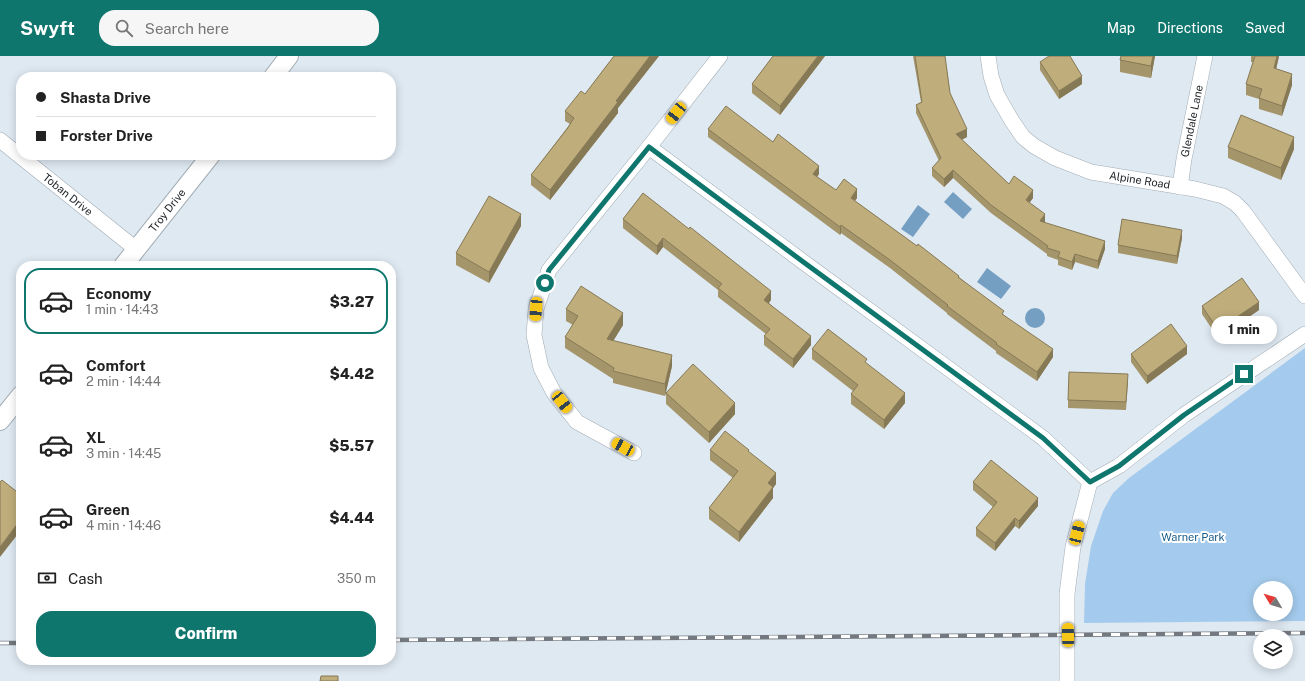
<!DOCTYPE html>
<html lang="en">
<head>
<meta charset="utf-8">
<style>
  :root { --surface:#fff; --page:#f6f6f6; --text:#222; --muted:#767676; --line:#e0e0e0; --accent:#0f766e }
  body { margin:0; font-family:"Public Sans",sans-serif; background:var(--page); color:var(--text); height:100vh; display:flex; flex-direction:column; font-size:15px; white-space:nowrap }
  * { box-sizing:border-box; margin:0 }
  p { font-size:13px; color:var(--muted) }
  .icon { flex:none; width:22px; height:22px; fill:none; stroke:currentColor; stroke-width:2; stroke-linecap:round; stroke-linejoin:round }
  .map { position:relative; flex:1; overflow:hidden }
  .panel { position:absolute; left:16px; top:205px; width:380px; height:404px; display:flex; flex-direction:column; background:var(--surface); border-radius:16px; box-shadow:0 2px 10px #0003 }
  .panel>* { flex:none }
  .top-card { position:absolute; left:16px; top:16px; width:380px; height:88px; border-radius:16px; box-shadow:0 2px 10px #0003; display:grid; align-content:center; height:88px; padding:0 20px; background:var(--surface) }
  .needle { width:26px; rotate:308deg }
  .fabs { position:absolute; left:1253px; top:525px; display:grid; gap:8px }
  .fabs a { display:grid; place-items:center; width:40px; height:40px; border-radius:50%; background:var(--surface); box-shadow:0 2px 10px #0003; font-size:20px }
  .end { position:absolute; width:18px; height:18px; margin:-9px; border:5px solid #0f766e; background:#fff; box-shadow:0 0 0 2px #fff }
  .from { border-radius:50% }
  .bubble { position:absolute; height:28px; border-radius:14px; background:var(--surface); box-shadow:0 2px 10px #0003; font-size:13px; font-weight:800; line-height:28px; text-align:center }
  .car { position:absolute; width:12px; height:24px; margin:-12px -6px; border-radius:5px; box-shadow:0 0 3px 1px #0007; background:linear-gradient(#f5c518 24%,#345 0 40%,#f5c518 0 76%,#345 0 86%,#f5c518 0) }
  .top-card b { display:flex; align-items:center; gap:14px; height:38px; font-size:15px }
  .top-card b+b { border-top:1px solid var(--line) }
  .top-card i { width:10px; height:10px; background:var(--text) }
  ul { padding:7px 0 0; list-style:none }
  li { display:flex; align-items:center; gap:12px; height:66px; margin:0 8px 6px; padding:0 12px; border:2px solid transparent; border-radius:16px }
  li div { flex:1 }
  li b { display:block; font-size:15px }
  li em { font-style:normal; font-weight:800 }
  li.current { border-color:var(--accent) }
  li>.icon { width:36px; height:36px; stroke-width:1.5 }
  .pay { display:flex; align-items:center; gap:10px; height:44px; padding:0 20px; font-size:15px }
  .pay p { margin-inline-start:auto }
  .action { display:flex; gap:8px; margin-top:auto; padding:8px 20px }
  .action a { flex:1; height:46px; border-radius:16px; background:var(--accent); color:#fff; font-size:16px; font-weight:800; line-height:46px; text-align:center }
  header { display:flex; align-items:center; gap:24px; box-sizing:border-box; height:56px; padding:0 20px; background:var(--accent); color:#fff }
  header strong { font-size:19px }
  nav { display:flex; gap:22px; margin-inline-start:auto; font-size:14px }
  .search { width:280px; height:36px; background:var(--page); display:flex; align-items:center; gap:10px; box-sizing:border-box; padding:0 14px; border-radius:16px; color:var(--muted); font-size:15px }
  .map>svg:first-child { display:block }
  .green { fill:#a4cbed; fill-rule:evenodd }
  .water { fill:#759fc2 }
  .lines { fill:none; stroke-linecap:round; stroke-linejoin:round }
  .minor-casing { stroke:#a2acb4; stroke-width:16 }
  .tertiary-casing { stroke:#a2acb4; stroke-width:20 }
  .minor { stroke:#fff; stroke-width:15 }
  .tertiary { stroke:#fff; stroke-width:18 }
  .rail-casing { stroke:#73797f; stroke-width:4.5 }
  .rail { stroke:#fff; stroke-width:3; stroke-dasharray:9; stroke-linecap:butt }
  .wall { fill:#a4956a }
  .shaded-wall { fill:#867956 }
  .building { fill:#bfad7b; stroke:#867956 }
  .route { stroke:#0f766e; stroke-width:5 }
  .labels { text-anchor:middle; stroke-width:4; stroke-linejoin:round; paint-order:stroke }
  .street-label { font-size:11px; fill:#25292c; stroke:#fff }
  .park-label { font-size:11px; fill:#185b8a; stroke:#fff }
</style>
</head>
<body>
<header>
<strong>Swyft</strong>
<div class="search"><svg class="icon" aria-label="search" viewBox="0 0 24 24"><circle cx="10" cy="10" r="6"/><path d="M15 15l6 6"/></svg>Search here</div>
<nav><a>Map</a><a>Directions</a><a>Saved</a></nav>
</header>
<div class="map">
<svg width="1305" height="625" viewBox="0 0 1305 625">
  <rect width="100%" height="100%" fill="#dfe9f2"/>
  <!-- green -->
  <path class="green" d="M1305 292V565L1084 567 1085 528 1091 490 1103 455 1113 437 1129 422ZM1260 532H1286V558H1260Z"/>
  <!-- water -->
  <g class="water">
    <polygon points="953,136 972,153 963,163 944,146"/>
    <polygon points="918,149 930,158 913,181 901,173"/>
    <polygon points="987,212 1011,230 1001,243 977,226"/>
    <circle cx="1035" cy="262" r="10"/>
  </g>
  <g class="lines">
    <!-- minor casing -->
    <g class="minor-casing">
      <g id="minor">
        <path id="s1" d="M988 0 991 20 997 39 1012 65 1023 81 1034 90 1055 102 1091 116 1195 133 1223 140 1235 147 1243 155 1305 240"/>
        <path id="s2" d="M0 84 136 193"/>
        <polyline points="649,91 802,205 1043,382 1090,426"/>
        <path id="s3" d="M1180 131 1184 103 1205 0"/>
        <polyline points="634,397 577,366 554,337 541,312 534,279 536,253 549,214 649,91 720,0"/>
        <polyline points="1067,625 1067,538 1073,491 1090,426 1119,410 1184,359 1305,278"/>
      </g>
    </g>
    <!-- tertiary casing -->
    <g class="tertiary-casing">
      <g id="tertiary">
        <polyline points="273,21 289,0"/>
        <path id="s4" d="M123 210 211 99"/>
        <polyline points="0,365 21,339"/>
      </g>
    </g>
    <!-- minor -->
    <use href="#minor" class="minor"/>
    <!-- tertiary -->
    <use href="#tertiary" class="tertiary"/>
    <!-- rail casing -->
    <g class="rail-casing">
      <g id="rail">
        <polyline points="391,584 1305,577"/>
        <polyline points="0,587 21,587"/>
      </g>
    </g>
    <!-- rail -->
    <use href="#rail" class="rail"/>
  </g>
  <!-- wall -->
  <g class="wall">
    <polygon points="614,0 659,0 618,52 618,57 550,144 531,129 531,119 570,68 565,65 565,55 585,38"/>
    <polygon points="773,0 825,0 780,59 752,37 752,28"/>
    <polygon points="913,0 945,0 950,37 967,81 962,84 1009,128 1033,142 1029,146 1045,166 1045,167 1105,193 1098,213 1075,206 1072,214 1058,209 1058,204 1047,200 1047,198 991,157 953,122 944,131 932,120 932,112 939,105 916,57 916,49 921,46"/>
    <polygon points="1121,0 1155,0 1151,22 1120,16 1120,4"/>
    <polygon points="1251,0 1279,0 1276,13 1292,29 1282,60 1259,53 1259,43 1246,39 1246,28 1253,6 1251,6"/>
    <polygon points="1040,6 1082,28 1059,43 1040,14"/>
    <polygon points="708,73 773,86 819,118 817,121 836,134 857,142 855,145 959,221 1053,301 1037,325 996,297 996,295 947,258 947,257 890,212 841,177 840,179 708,81"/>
    <polygon points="1228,91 1294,93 1281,124 1228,102"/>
    <polygon points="643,137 771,244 769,247 811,289 793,312 764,289 764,280 766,278 718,241 718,234 663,191 657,199 623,172 623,163"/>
    <polygon points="521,170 489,227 456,209 456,197"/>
    <polygon points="1182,182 1177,208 1118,197 1118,189"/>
    <polygon points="1202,250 1259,254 1218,282 1202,258"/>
    <polygon points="566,253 623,269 613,285 672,310 665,340 613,327 613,323 565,292 565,281 573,269 566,265"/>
    <polygon points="812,293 867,308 905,347 884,373 851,348 851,338 853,335 812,303"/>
    <polygon points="1131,298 1187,298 1147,328 1131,306"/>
    <polygon points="1128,326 1126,354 1068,352 1068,344"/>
    <polygon points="666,337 735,358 709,387 666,348"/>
    <polygon points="710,394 749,396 776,428 773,432 773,442 739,486 709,463 709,452 733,422 710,404"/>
    <polygon points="973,426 1038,450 1019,473 1015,470 995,495 976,480 976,472 993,451 973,434"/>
  </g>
  <!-- shaded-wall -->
  <g class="shaded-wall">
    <polygon points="650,0 659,0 618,52 618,57 550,144 550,134 616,45"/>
    <polygon points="818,0 825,0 780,59 780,50"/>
    <polygon points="1153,0 1155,0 1151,22 1151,10"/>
    <polygon points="1277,0 1279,0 1274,23 1274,12"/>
    <polygon points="1292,18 1292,29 1282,60 1282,50"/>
    <polygon points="1082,20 1082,28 1059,43 1059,35"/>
    <polygon points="967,73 967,81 956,86 956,78"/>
    <polygon points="1294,81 1294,93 1281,124 1281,112"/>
    <polygon points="819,110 819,118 813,126 813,118"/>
    <polygon points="953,114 953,122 944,131 944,123"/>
    <polygon points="857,133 857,142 851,150 851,142"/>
    <polygon points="1033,134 1033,142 1026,152 1026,144"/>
    <polygon points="521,158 521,170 489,227 489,216"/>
    <polygon points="1045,158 1045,166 1040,173 1040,165"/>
    <polygon points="841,169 841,177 840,179 840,171"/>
    <polygon points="1182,174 1182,182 1177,208 1177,200"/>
    <polygon points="663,182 663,191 657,199 657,190"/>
    <polygon points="1105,185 1105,193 1098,213 1098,205"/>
    <polygon points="1075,198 1075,206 1072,214 1072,206"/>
    <polygon points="771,235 771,244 764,253 764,244"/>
    <polygon points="1259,246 1259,254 1218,282 1218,274"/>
    <polygon points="623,257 623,269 607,295 607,283"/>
    <polygon points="811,280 811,289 793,312 793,303"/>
    <polygon points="1187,290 1187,298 1147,328 1147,320"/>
    <polygon points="1053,293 1053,301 1037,325 1037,316"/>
    <polygon points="672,299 672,310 665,340 665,328"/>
    <polygon points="905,337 905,347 884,373 884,364"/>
    <polygon points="735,347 735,358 709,387 709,376"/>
    <polygon points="776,417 776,428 773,432 773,442 739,486 739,476 768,427"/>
    <polygon points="1038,442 1038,450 1019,473 1019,465"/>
    <polygon points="1015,462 1015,470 995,495 995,487"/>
    <polygon points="21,463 21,474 0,501 0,491"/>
  </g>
  <!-- building -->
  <g class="building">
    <polygon points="614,0 650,0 616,45 618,46 550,134 531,119 567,73 574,62 565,55 581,35 585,38"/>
    <polygon points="773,0 818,0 780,50 752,28"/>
    <polygon points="915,0 945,0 950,37 967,73 956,78 1009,128 1014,120 1033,134 1026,144 1045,158 1040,165 1105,185 1098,205 1075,198 1072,206 1058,201 1060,196 1047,192 1048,190 991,149 953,114 944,123 932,112 941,102 916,49 922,46"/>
    <polygon points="1049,0 1070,0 1082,20 1059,35 1040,6"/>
    <polygon points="1121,0 1153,0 1151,10 1120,4"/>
    <polygon points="1255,0 1277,0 1274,12 1292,18 1282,50 1259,42 1262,33 1246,28"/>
    <polygon points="726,50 773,86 778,78 819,110 813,118 836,134 844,123 857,133 851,142 917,190 918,188 959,220 958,221 1004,255 1002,258 1053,293 1037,316 996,288 997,287 947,250 948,249 890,204 841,169 840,171 708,73"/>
    <polygon points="1241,59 1294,81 1281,112 1228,91"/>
    <polygon points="643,137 689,173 690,171 771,235 764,244 811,280 793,303 764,280 770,273 718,232 722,228 663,182 657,190 623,163"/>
    <polygon points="489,140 521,158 489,216 456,197"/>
    <polygon points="1122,163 1182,174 1177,200 1118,189"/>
    <polygon points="1242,222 1259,246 1218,274 1202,250"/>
    <polygon points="581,230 623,257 607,283 672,299 665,328 613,315 614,312 565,281 578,260 566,253"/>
    <polygon points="1171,268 1187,290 1147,320 1131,298"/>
    <polygon points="828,273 867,303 865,306 905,337 884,364 851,338 858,329 812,293"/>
    <polygon points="693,308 735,347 709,376 666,337"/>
    <polygon points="1069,316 1128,318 1126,346 1068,344"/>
    <polygon points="725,375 749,394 748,395 776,417 768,427 773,431 739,476 709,452 738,415 710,394"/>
    <polygon points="991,404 1038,442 1019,465 1015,462 995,487 976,472 997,446 973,426"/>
    <polygon points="2,424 21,439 21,463 0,491 0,426"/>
    <polygon points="321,620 338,620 338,625 320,625"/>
  </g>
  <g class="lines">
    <!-- route -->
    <polyline class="route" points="545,227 549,214 649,91 802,205 1043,382 1090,426 1119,410 1184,359 1244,318"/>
  </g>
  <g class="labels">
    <!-- street labels -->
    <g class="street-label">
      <text dy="4" stroke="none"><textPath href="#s3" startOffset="67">Glendale Lane</textPath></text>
      <text dy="4" stroke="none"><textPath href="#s1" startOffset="216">Alpine Road</textPath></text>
      <text dy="4" stroke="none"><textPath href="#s2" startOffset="87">Toban Drive</textPath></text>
      <text dy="4" stroke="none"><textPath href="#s4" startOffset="71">Troy Drive</textPath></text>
    </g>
    <!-- park labels -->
    <g class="park-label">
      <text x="1193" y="485">Warner Park</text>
    </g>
  </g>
</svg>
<div class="fabs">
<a><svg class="needle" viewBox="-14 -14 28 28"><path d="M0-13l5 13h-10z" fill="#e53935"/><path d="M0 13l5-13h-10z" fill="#767676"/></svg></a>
<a><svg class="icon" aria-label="layers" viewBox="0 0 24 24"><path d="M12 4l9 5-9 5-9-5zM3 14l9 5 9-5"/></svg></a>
</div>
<i class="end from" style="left:545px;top:227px"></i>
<i class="end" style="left:1244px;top:318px"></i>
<div class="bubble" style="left:1211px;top:260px;width:66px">1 min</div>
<i class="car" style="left:676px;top:57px;rotate:218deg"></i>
<i class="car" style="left:536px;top:253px;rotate:184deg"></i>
<i class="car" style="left:562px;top:346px;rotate:142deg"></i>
<i class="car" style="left:623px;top:391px;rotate:299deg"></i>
<i class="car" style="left:1077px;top:477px;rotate:14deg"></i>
<i class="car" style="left:1068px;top:579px;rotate:359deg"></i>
<div class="top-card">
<b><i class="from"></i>Shasta Drive</b>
<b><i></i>Forster Drive</b>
</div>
<section class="panel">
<ul>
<li class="current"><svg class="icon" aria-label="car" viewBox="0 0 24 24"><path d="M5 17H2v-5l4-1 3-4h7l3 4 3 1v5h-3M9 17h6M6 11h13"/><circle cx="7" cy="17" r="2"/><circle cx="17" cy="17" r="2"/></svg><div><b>Economy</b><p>1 min · 14:43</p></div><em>$3.27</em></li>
<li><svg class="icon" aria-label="car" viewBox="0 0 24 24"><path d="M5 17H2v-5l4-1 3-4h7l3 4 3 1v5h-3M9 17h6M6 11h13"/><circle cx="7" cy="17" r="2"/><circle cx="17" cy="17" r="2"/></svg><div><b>Comfort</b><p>2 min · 14:44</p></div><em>$4.42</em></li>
<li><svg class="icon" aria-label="car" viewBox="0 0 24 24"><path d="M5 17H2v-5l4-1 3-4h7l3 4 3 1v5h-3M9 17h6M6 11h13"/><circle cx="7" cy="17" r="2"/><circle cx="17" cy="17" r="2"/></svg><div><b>XL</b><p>3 min · 14:45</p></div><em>$5.57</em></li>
<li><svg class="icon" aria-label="car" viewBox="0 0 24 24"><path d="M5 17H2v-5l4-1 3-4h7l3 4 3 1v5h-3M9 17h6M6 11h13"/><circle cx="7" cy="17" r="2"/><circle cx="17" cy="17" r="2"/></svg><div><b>Green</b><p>4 min · 14:46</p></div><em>$4.44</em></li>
</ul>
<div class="pay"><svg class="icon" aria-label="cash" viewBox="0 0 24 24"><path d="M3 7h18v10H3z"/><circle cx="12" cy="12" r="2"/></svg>Cash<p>350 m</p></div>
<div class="action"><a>Confirm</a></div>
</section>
</div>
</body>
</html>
